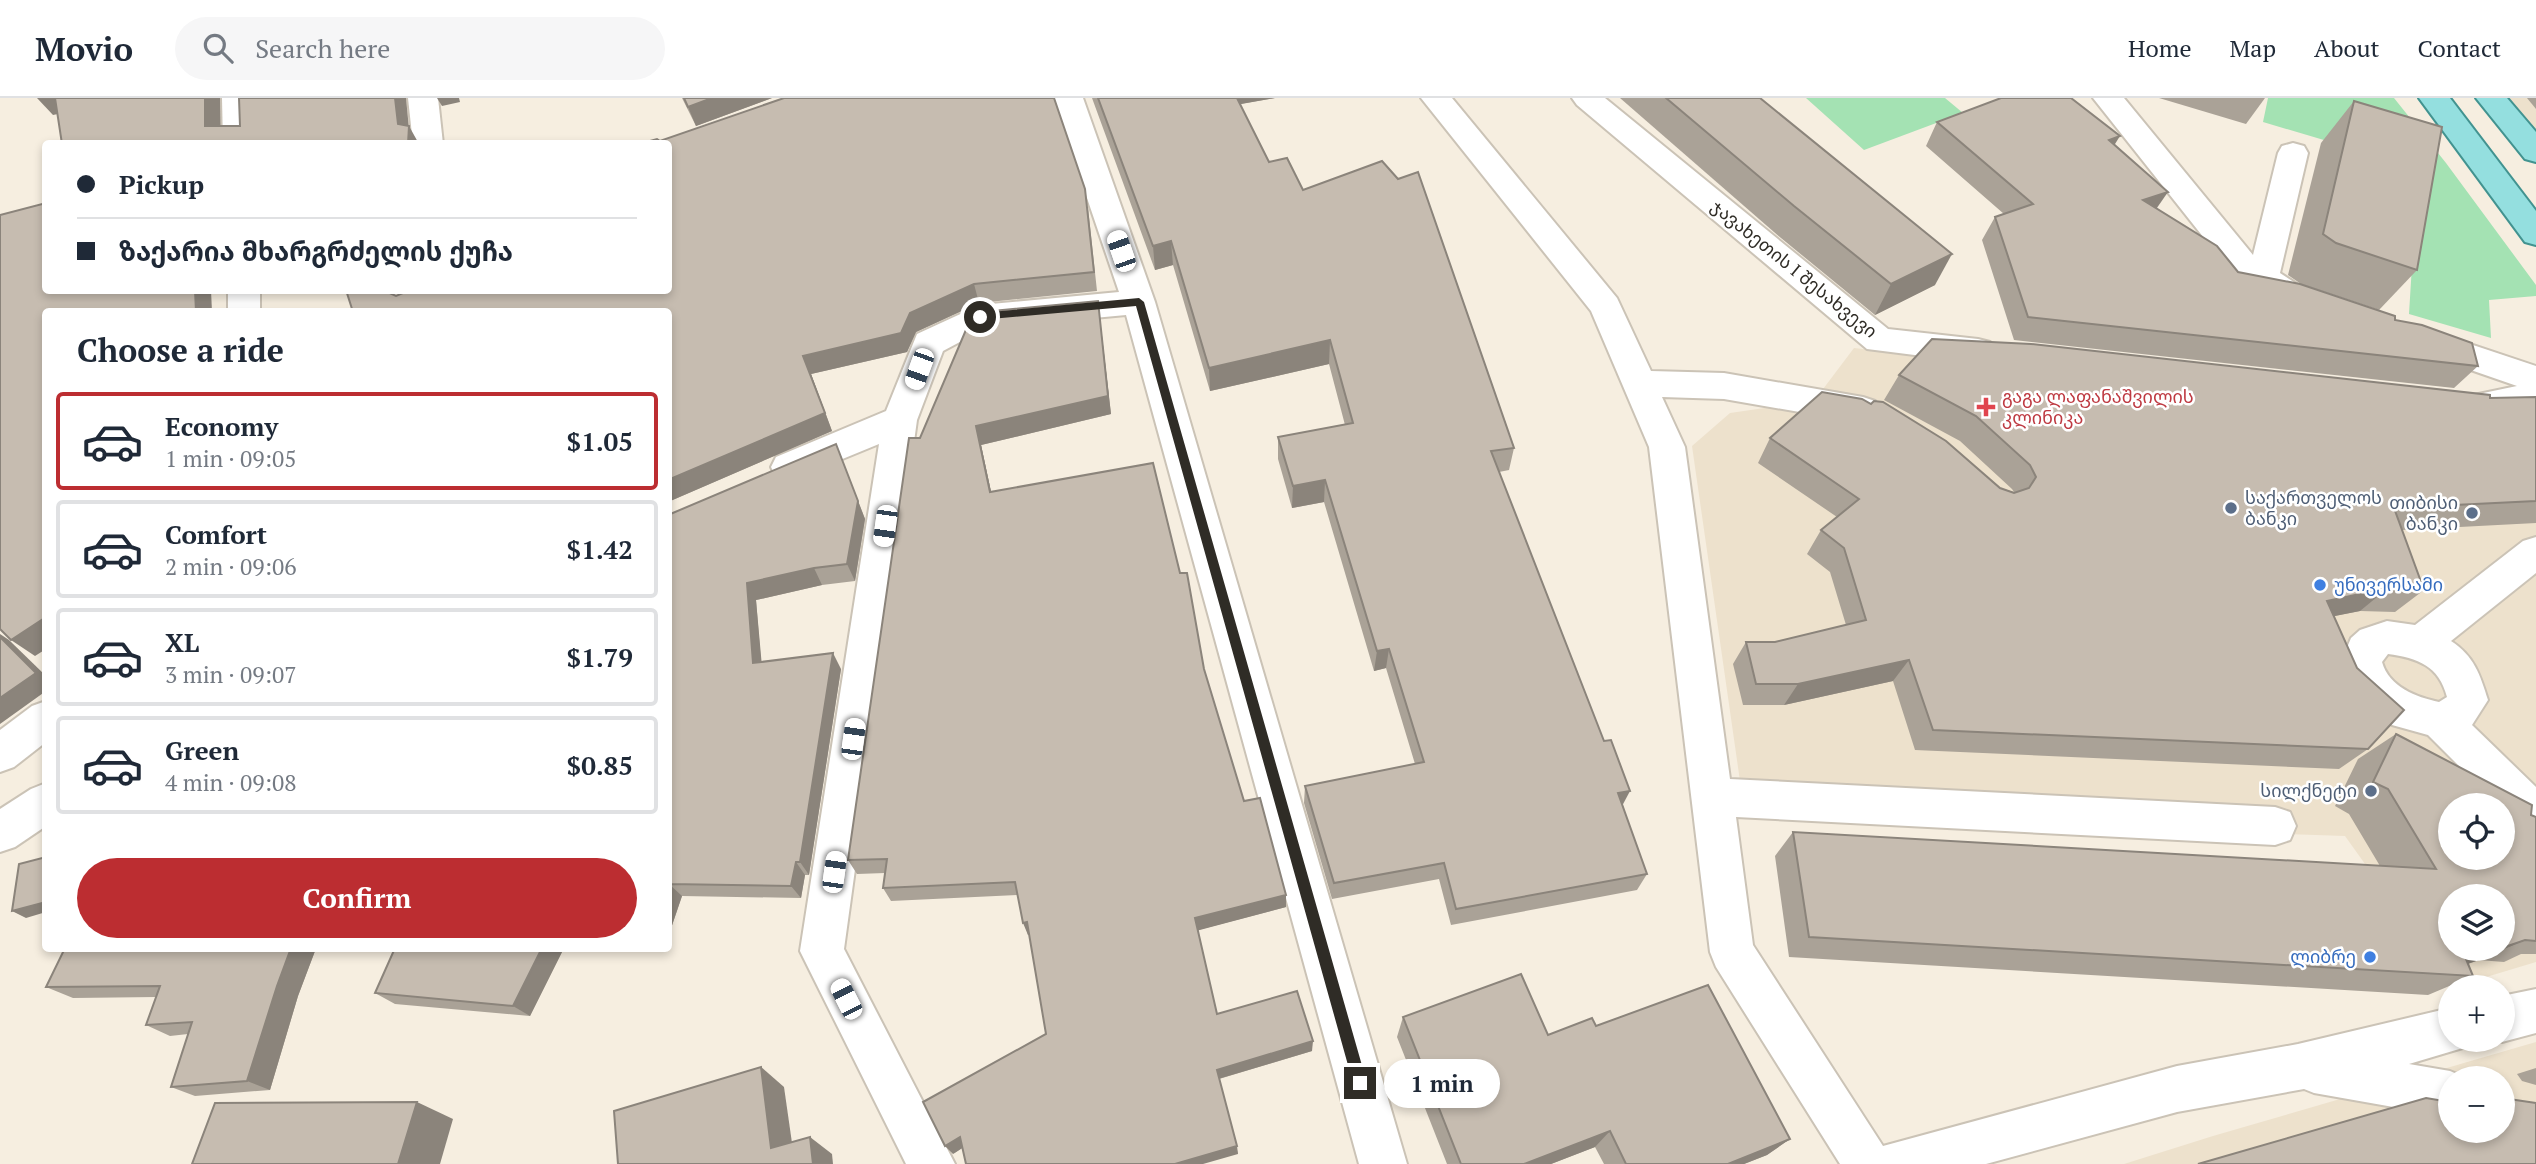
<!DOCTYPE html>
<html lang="en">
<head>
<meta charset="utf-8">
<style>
  :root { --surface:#fff; --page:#f6f6f7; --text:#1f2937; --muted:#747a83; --line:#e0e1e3; --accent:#bc2d31 }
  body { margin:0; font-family:"PT Serif","Noto Sans Georgian",serif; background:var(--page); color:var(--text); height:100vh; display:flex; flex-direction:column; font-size:26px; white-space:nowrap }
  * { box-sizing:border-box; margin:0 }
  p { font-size:23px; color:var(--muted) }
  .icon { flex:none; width:38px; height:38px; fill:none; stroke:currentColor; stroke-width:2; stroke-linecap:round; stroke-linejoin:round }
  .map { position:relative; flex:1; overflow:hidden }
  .details { position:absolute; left:42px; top:210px; width:630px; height:644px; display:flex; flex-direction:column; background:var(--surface); border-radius:7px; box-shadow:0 4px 10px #0003 }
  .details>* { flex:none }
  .guide { position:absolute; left:42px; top:42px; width:630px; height:154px; border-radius:7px; box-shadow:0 4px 10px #0003; display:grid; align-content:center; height:154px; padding:0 35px; background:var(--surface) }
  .tools { position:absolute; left:2438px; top:695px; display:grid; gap:14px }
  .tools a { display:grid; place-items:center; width:77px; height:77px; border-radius:50%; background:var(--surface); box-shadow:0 4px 10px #0003; font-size:35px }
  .end { position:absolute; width:32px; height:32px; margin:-16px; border:9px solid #2f2c26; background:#fff; box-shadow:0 0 0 4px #fff }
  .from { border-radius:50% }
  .bubble { position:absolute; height:49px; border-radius:24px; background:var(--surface); box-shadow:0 4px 10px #0003; font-size:23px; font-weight:800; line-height:49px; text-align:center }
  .car { position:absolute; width:21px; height:42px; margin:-21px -10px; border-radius:9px; box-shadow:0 0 5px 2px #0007; background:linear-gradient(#fff 24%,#345 0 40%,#fff 0 76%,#345 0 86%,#fff 0) }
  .guide b { display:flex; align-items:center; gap:24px; height:66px; font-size:26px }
  .guide b+b { border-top:2px solid var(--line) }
  .guide i { width:18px; height:18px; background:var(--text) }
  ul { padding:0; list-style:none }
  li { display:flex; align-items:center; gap:21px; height:98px; margin:0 14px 10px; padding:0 21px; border:4px solid var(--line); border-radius:7px }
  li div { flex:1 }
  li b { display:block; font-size:26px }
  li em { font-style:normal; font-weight:800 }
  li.selected { border-color:var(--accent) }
  li>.icon { width:63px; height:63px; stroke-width:1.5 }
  h2 { padding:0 35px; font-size:32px; line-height:84px }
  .cta { display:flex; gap:14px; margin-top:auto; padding:14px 35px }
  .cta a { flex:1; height:80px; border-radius:42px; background:var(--accent); color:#fff; font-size:28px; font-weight:800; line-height:80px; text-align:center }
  header { display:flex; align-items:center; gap:42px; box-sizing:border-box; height:98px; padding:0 35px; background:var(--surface); border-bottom:2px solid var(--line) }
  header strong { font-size:33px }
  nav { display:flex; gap:38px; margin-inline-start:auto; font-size:24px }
  .search { width:490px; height:63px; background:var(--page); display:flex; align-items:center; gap:18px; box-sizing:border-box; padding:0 24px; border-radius:38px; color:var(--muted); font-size:26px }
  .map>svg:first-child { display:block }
  .built { fill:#ede1cc; fill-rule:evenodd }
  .green { fill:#a4e2b3 }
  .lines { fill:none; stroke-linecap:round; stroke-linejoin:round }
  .minor-casing { stroke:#cbc3b6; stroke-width:4 }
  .major-casing { stroke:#429390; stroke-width:4 }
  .minor { fill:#fff; fill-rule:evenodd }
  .major { fill:#94dfdf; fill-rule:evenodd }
  .wall { fill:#aaa297 }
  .shaded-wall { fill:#8b847b }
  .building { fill:#c6bcb0; stroke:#8b847b; stroke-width:2; fill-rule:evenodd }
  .route { fill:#2f2c26 }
  .health-dot { fill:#e0444e; stroke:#fff; stroke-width:2.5 }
  .service-dot { fill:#5c6f8a; stroke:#fff; stroke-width:2.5 }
  .shop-dot { fill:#3f7fe0; stroke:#fff; stroke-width:2.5 }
  .labels { text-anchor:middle; stroke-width:5; stroke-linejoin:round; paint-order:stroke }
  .street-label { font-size:18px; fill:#2f2c26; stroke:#fff }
  .health-label { font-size:18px; fill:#be3a42; stroke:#fff; text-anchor:start }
  .service-label { font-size:18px; fill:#4e5e75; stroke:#fff; text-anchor:end }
  .shop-label { font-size:18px; fill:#366cbe; stroke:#fff; text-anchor:start }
</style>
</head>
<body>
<header>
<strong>Movio</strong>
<div class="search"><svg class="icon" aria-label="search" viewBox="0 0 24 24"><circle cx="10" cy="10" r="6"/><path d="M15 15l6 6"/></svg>Search here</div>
<nav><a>Home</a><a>Map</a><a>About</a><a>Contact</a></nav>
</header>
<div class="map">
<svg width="2536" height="1066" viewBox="0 0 2536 1066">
  <rect width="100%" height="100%" fill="#f6eee0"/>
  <!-- built -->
  <g class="built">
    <polygon points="2507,0 2536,0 2536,36 2518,13"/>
    <path d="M1854 250 2475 318 2536 320V864L2453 889 2345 738 1745 718 1692 348 1730 315 1814 303ZM2450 707H2502V760H2450ZM2450 798H2502V850H2450Z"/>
    <path d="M2536 944V1066H2124L2213 1038ZM2450 980H2502V1032H2450Z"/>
  </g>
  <!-- green -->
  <g class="green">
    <polygon points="1806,0 1945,0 1963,15 1864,52"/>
    <polygon points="2268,0 2394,0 2446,65 2536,187 2536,198 2489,202 2491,240 2409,216 2418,70 2263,24"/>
  </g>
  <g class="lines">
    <!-- minor casing -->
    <g class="minor-casing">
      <g id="minor">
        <polygon points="222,0 252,0 253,46 223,46"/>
        <polygon points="408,0 438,0 443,46 413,46"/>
        <polygon points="1053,0 1083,0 1155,204 1407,1066 1359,1066 1126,217 986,230 943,253 917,322 844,851 955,1066 906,1066 800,853 879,346 789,383 776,379 771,369 776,359 886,313 917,236 980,207 1119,194"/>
        <polygon points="1421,0 1452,0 1617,200 1651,273 1724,275 1863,299 1875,303 1880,312 1875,321 1863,325 1724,301 1662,299 1685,349 1730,681 2275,709 2290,714 2296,728 2290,742 2275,747 1736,719 1753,847 1883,1048 2177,968 2298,946 2450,910 2450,942 2469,942 2466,949 2409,966 2450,973 2466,980 2450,980 2450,1019 2314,995 2304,991 2177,1014 1986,1066 1840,1066 1716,869 1710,854 1649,349 1591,213"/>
        <polygon points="1572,0 1605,0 1888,231 1978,241 1990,244 1995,253 1990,262 1978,265 1867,251 1577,7"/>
        <polygon points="2093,0 2124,0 2253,157 2278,55 2282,48 2293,45 2304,48 2308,55 2280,175 2300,188 2317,194 2321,202 2317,210 2305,214 2276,204 2231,174"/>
        <rect x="228" y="192" width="32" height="22"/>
        <polygon points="2425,231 2536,268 2536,310 2476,321 2464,317 2459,308 2464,299 2517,288 2413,252 2408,243 2413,234"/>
        <path d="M2536 439V475L2451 543C2474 558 2480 576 2488 602L2472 627 2536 689V736L2521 731 2502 712V707H2498L2428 637 2392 627 2361 604 2346 578 2342 564 2346 552 2351 540 2360 532 2387 523 2415 527 2523 443ZM2388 556C2418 560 2439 568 2447 599L2439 604C2416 599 2389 589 2382 564Z"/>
        <polygon points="46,603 46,644 14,669 0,674 0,632 32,608"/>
        <polygon points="46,685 46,728 15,749 0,754 0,711 31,691"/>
        <polygon points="2536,891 2536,935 2502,944 2497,942 2502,942 2502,898"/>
      </g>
    </g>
    <!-- major casing -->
    <g class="major-casing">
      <g id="major">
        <polygon points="2419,0 2450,0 2536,113 2536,147 2525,144"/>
        <polygon points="2476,0 2507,0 2536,34 2536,64 2525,61"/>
      </g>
    </g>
    <!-- minor -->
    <use href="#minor" class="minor"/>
    <!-- major -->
    <use href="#major" class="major"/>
  </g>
  <!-- wall -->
  <g class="wall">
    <polygon points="682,0 772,0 696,28"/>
    <polygon points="1092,0 1275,0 1240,6 1269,64 1303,92 1514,350 1509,372 1499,374 1647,776 1637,792 1451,827 1439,781 1332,801 1304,705 1305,688 1415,666 1386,570 1374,573 1324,404 1292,410 1278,361 1278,339 1345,327 1329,266 1210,293 1173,167 1155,172"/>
    <polygon points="1620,0 1760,0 1935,187 1875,217 1781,140"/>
    <polygon points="2159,0 2265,0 2246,26"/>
    <polygon points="2527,0 2536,0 2536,11"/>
    <polygon points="2354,3 2417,172 2379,212 2301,186 2288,177 2321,45"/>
    <polygon points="1937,24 2114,47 2157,110 2238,174 2395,222 2478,268 2454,290 2014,242 1982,142 1995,119 2004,116 1926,48"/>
    <polygon points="660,43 1088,110 1097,193 979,205 916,234 907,254 811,276 832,333 668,404 668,214 353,214 393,197 396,198 409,194"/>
    <polygon points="1100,222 1111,316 981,347 991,394 1204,571 1244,703 1286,809 1198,832 1217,916 1312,953 1219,981 1238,1056 962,1050 953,1056 1046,936 1030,837 1028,837 1017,797 891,803 883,790 885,775 857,776 848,762 920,340"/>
    <polygon points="1899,277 2490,300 2536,299 2536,425 2402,432 2424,492 2395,514 2360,513 2334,518 2368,651 2339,671 1915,652 1893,583 1784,607 1743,607 1733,566 1746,544 1775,544 1846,527 1830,474 1807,456 1821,432 1837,419 1758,365 1770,340 2000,390 2014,394 2012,391 1960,343 1884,302"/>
    <polygon points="836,346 865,421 855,483 822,487 756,502 761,564 841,571 809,777 805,777 801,800 682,798 668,839 668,417"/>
    <polygon points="2396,636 2536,719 2536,856 2521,856 2504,864 2479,862 2468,866 2473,878 2428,897 1789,859 1775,758 1793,734 2380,768 2349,716 2335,708 2358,661"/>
    <polygon points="65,850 564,850 530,918 395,906 375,895 394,853 315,853 298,898 270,992 195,998 171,989 188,936 170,938 146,927 156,899 73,900 46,889"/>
    <polygon points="1403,919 1548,937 1596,928 1790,1041 1767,1057 1744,1066 1604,1066 1595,1049 1551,1066 1447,1066 1397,939"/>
    <polygon points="2536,970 2536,987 2522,983 2517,976"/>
  </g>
  <!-- shaded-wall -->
  <g class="shaded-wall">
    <polygon points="37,0 60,0 72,13 53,17"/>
    <polygon points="205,0 220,0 221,46 205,28"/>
    <polygon points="395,0 406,0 409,31 409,28 419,46 408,46 398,26"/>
    <polygon points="437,0 459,0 460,4 442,8"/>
    <polygon points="712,0 772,0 696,28 688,9"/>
    <polygon points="1229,0 1275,0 1230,8"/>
    <polygon points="2120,38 2105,62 2109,42"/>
    <polygon points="2168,94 2152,117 2143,102"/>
    <polygon points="1171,143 1173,167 1155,172 1153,148"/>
    <polygon points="1952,156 1935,187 1875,217 1891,186"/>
    <polygon points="974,186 979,205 916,234 907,254 811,276 832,333 668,404 668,382 803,258 910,215"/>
    <polygon points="195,192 211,192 212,214 196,214"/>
    <polygon points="1098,203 1111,316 981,347 995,412 990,394 976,328"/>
    <polygon points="1330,242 1329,266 1210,293 1209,270"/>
    <polygon points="836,346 865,421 855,483 847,466"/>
    <polygon points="1325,382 1324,404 1292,410 1293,388"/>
    <polygon points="814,470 822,487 756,502 763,580 753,565 747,485"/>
    <polygon points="2388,490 2360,513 2300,525 2327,503"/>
    <polygon points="46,519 46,551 35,558 11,542"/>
    <polygon points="0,536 9,542 46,578 46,593 0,626"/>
    <polygon points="1389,551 1386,570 1374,573 1377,553"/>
    <polygon points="833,555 841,571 809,777 800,764"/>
    <polygon points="1909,562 1893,583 1784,607 1798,586"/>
    <polygon points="1630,693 1621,710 1618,695"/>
    <polygon points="796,764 805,777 801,800 791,788"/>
    <polygon points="669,786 682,798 668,839 668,788"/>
    <polygon points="1286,797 1286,809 1196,833 1195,820"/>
    <polygon points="46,804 46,814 26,820 12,813"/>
    <polygon points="1027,824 1033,836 1028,837 1023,825"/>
    <polygon points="2525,842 2479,862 2437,876 2466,861"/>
    <polygon points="291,850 310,850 315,853 298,898 270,992 247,983 277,888"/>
    <polygon points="542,850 564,850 530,918 513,908"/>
    <polygon points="1313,943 1312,953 1218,981 1217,972"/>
    <polygon points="761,969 784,989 795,1066 771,1050"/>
    <polygon points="417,1004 453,1021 440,1066 398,1066"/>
    <polygon points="1610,1033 1595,1049 1551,1066 1524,1066"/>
    <polygon points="810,1039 832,1056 833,1066 813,1066"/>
    <polygon points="960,1039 967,1047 953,1056 945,1048"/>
    <polygon points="1790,1041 1767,1057 1744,1066 1728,1066"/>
    <polygon points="1237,1048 1238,1056 1203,1066 1175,1066"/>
  </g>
  <!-- building -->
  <g class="building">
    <polygon points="55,0 205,0 205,28 240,28 239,0 395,0 398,26 409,28 408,46 62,46"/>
    <polygon points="684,0 712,0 688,9"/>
    <polygon points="784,0 1054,0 1085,91 1094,174 974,186 910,215 901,235 803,258 825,315 668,382 668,214 353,214 346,192 383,192 396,198 410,192 668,192 668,46 639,46 657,41 660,43"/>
    <polygon points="1098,0 1237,0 1269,64 1287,60 1303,92 1382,63 1398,81 1418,74 1514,350 1491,353 1604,643 1611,642 1630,693 1618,695 1647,776 1456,811 1444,765 1334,785 1305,688 1424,664 1389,551 1377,553 1325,382 1293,388 1278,339 1353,325 1330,242 1209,270 1171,143 1153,148"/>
    <polygon points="1666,0 1760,0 1952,156 1891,186 1794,108"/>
    <polygon points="2001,0 2071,0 2120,38 2109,42 2168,94 2143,102 2217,148 2238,174 2300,186 2395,218 2395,222 2422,227 2472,245 2478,268 2028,219 1995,119 2033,106 1937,24"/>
    <polygon points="2354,3 2442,29 2417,172 2336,145 2323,136"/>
    <polygon points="46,105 46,192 195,192 196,214 46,214 46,519 11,542 0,531 0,117"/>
    <polygon points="1098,203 1108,298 976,328 990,394 1153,365 1180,475 1187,475 1204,571 1244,703 1260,700 1286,797 1195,820 1217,916 1297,893 1313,943 1217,972 1237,1048 1175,1066 966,1066 960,1039 945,1048 923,1004 1046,936 1027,824 1023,825 1015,784 883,790 887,761 848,762 909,340 920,340 971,220 982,214"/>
    <polygon points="1932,241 2031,246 2490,297 2490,300 2536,299 2536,403 2394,410 2424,492 2388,490 2327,503 2357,570 2404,612 2368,651 1933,632 1909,562 1798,586 1756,586 1746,544 1775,544 1866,522 1844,450 1821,432 1859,401 1770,340 1822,294 1862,301 1871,306 1874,303 1883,304 1946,343 2000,390 2014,395 2029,390 2036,379 2030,367 1976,318 1899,277"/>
    <polygon points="836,346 858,403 847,466 814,470 747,485 753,565 833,555 800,764 796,764 791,788 669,786 668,788 668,417"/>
    <polygon points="0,539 36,575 0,600"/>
    <path d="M2396 636 2532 707 2531 717 2536 719V843L2525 842 2502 850V798H2450V850H2500L2466 861 2473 878 1809 839 1793 734 2436 771 2388 691 2373 684ZM2450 707H2502V760H2450Z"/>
    <polygon points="46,759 46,804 12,813 19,766"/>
    <polygon points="65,850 291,850 277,888 247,983 171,989 192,924 146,927 160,888 46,889"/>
    <polygon points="395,850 542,850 513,908 375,895"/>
    <polygon points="1521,876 1548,937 1592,920 1596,928 1708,887 1790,1041 1728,1066 1626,1066 1610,1033 1524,1066 1461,1066 1403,919"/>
    <polygon points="761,969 771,1050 810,1039 813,1066 618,1066 614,1013"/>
    <polygon points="2426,1000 2450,1004 2450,1032 2502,1032 2502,1000 2536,1005 2536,1066 2198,1066"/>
    <polygon points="417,1004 398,1066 192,1066 215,1005"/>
  </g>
  <!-- route -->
  <polygon class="route" points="1139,200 1144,204 1367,985 1360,992 1353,985 1136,208 980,222 975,219 980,215"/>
  <!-- markers -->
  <path class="health-dot" d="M1982.5 298.5h7v7h7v7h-7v7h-7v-7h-7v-7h7z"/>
  <g class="service-dot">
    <circle cx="2231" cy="410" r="7"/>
    <circle cx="2472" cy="415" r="7"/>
    <circle cx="2371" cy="693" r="7"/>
  </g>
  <g class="shop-dot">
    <circle cx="2320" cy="487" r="7"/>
    <circle cx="2370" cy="859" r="7"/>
  </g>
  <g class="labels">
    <!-- street labels -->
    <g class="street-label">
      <text transform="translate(1794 171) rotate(39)" y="6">ჯავახეთის I შესახვევი</text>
    </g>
    <!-- health labels -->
    <g class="health-label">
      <text x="2002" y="305">გაგა ლაფანაშვილის<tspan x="2002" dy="21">კლინიკა</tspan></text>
    </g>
    <!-- service labels -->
    <g class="service-label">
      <text x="2245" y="406" text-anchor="start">საქართველოს<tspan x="2245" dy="21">ბანკი</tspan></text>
      <text x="2458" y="411">თიბისი<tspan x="2458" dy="21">ბანკი</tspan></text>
      <text x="2357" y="699">სილქნეტი</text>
    </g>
    <!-- shop labels -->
    <g class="shop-label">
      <text x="2334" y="493">უნივერსამი</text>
      <text x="2356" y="865" text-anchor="end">ლიბრე</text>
    </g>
  </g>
</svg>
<div class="tools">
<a><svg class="icon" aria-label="locate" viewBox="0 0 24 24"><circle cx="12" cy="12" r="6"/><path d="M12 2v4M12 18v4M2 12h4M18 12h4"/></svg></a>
<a><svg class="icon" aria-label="layers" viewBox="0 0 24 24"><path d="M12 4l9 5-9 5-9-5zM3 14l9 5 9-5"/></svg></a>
<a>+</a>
<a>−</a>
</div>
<i class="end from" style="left:980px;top:219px"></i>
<i class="end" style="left:1360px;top:985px"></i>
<div class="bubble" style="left:1384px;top:961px;width:116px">1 min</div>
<i class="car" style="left:1121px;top:153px;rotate:341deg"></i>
<i class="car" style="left:919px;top:271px;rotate:200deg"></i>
<i class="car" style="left:885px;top:428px;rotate:188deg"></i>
<i class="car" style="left:853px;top:641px;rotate:8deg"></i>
<i class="car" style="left:834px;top:774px;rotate:8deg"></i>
<i class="car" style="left:846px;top:901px;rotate:333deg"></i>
<div class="guide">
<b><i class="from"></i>Pickup</b>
<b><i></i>ზაქარია მხარგრძელის ქუჩა</b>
</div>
<section class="details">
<h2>Choose a ride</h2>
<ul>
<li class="selected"><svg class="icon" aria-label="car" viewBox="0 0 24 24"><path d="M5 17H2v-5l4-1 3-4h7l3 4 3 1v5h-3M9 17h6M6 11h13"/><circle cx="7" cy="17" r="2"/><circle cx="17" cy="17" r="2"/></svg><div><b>Economy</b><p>1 min · 09:05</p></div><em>$1.05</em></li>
<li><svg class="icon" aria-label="car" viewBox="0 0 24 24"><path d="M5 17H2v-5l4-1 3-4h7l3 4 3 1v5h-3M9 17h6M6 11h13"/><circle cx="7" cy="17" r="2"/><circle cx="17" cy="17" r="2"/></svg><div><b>Comfort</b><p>2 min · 09:06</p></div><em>$1.42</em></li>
<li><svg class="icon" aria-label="car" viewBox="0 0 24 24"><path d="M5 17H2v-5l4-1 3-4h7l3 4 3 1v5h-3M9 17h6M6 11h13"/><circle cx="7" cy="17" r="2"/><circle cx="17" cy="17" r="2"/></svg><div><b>XL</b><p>3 min · 09:07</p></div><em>$1.79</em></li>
<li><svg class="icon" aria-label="car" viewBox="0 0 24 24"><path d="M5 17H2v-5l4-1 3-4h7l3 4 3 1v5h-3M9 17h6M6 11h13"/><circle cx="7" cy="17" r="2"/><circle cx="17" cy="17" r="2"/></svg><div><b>Green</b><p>4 min · 09:08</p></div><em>$0.85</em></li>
</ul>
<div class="cta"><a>Confirm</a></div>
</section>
</div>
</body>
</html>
